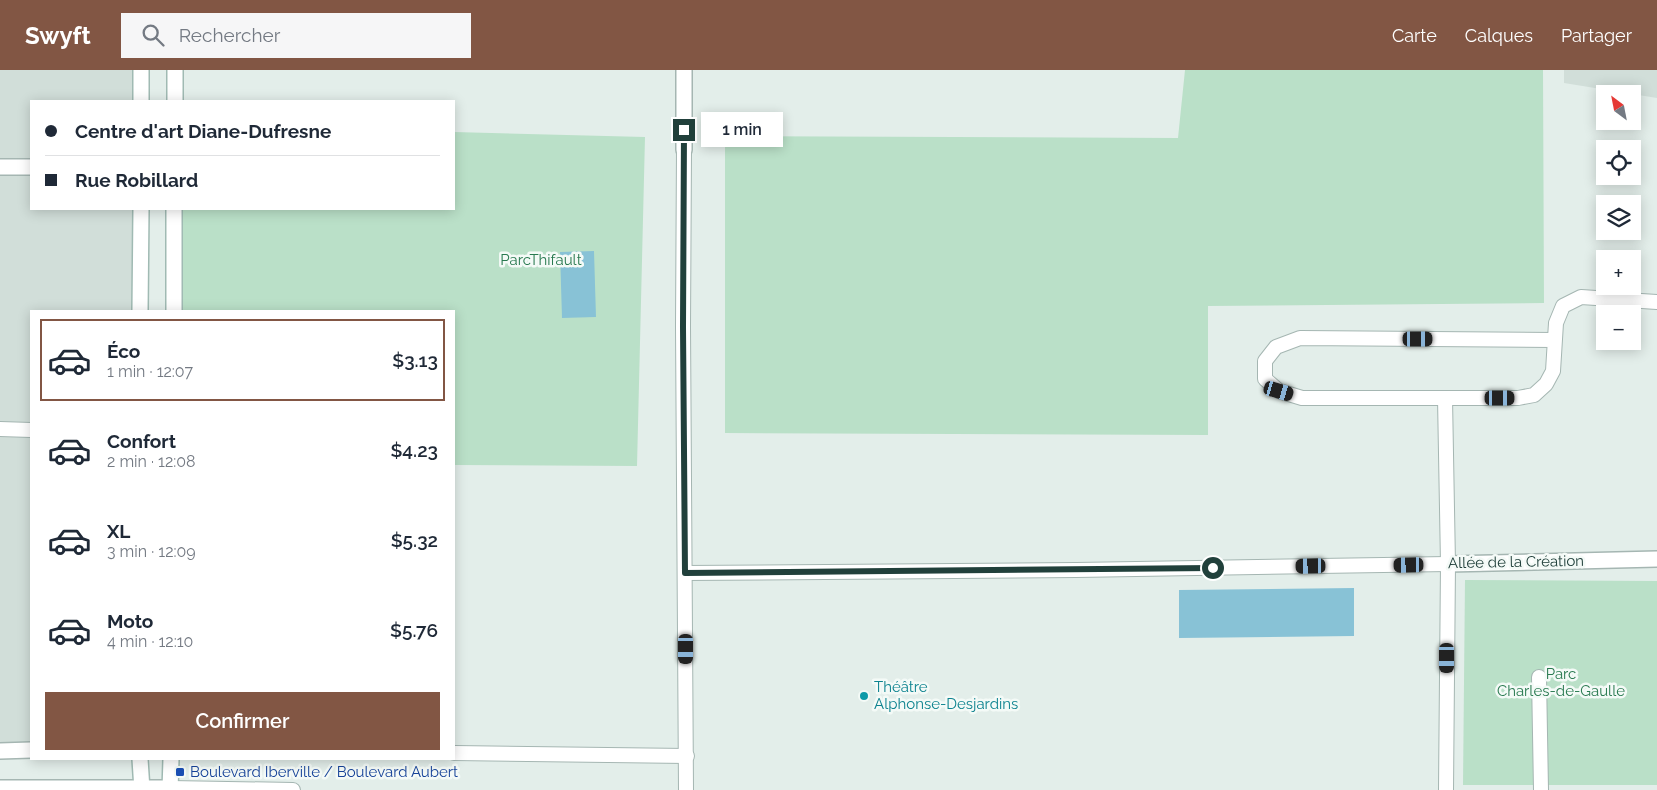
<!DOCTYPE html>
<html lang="fr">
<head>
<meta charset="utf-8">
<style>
  :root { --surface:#fff; --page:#f6f6f7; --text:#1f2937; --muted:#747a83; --line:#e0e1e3; --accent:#825644 }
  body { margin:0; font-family:Raleway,sans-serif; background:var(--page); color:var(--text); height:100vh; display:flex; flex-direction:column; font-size:19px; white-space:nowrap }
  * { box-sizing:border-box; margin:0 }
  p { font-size:16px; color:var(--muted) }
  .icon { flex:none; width:28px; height:28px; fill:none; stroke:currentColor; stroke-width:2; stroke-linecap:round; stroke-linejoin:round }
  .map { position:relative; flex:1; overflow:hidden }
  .side { position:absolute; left:30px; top:240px; width:425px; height:450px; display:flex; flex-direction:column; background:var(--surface); border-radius:0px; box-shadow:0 2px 12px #0003 }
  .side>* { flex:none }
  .guide { position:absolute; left:30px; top:30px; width:425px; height:110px; border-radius:0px; box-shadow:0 2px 12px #0003; display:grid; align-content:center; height:110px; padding:0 15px; background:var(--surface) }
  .needle { width:32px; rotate:328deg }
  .controls { position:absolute; left:1596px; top:15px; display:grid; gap:10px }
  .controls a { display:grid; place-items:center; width:45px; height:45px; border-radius:0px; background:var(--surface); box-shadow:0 2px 12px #0003; font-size:25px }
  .end { position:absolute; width:22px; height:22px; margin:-11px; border:6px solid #21403b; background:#fff; box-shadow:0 0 0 2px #fff }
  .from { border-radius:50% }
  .bubble { position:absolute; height:35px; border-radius:0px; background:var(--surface); box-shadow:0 2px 12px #0003; font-size:16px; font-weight:600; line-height:35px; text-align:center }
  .car { position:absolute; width:15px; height:30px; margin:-15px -8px; border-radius:6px; box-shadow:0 0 4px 1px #0007; background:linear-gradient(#222 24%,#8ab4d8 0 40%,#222 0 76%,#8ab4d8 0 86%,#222 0) }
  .guide b { display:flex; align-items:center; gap:18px; height:48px; font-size:19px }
  .guide b+b { border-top:1px solid var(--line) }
  .guide i { width:12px; height:12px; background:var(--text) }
  ul { padding:9px 0 0; list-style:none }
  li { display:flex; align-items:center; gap:15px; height:82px; margin:0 10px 8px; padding:0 5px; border:2px solid transparent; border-radius:0px }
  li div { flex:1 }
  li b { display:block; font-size:19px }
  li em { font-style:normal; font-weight:600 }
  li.active { border-color:var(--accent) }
  li>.icon { width:45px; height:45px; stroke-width:1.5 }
  .primary-button { display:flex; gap:10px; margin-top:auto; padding:10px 15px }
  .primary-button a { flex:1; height:58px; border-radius:0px; background:var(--accent); color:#fff; font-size:20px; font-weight:600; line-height:58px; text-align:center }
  header { display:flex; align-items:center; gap:30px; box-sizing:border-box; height:70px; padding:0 25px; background:var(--accent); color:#fff }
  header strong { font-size:24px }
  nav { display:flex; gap:28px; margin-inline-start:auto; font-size:18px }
  .search { width:350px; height:45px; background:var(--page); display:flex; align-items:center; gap:12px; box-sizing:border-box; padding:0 18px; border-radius:0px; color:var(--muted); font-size:19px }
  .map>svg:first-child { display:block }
  .built { fill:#d1ded9 }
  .green { fill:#bae0c8 }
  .water { fill:#88c2d6 }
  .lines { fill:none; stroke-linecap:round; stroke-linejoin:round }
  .lane-casing { stroke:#a5b6b2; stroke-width:16 }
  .street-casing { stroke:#a5b6b2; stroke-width:18 }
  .secondary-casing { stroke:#a0bab3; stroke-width:18 }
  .lane { stroke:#fff; stroke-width:14 }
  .street { stroke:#fff; stroke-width:15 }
  .secondary { stroke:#fff; stroke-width:15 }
  .route { stroke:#21403b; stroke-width:6 }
  .culture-dot { fill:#0f9aa8; stroke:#f4faf7; stroke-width:2 }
  .transit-dot { fill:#1a4fb4; stroke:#f4faf7; stroke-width:2 }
  .labels { text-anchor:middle; stroke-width:5; stroke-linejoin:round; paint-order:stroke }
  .park-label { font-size:15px; fill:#297a50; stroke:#f4faf7 }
  .street-label { font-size:15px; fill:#21403b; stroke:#f4faf7 }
  .culture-label { font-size:15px; fill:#0d838f; stroke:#f4faf7; text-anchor:start }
  .transit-label { font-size:15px; fill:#164399; stroke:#f4faf7; text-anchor:start }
</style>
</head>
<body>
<header>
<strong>Swyft</strong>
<div class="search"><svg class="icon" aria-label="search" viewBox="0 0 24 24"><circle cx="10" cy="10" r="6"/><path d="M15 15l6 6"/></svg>Rechercher</div>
<nav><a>Carte</a><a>Calques</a><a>Partager</a></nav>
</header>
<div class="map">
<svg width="1657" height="720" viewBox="0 0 1657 720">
  <rect width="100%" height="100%" fill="#e3eeea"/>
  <!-- built -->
  <g class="built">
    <polygon points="0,0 140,0 141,31 31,31 31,139 141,139 140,241 31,241 31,681 0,681"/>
    <polygon points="1564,0 1657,0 1657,28 1564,13"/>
  </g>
  <!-- green -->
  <g class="green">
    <polygon points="1185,0 1543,0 1544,233 1208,236 1208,365 725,363 725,66 1178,68"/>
    <polygon points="454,62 645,67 637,396 454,395 454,241 173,241 174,139 454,139"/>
    <polygon points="1465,510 1657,511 1657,715 1463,715"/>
  </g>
  <!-- water -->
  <g class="water">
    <polygon points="594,181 596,247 562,248 560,182"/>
    <polygon points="1354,518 1354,566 1179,568 1179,520"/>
  </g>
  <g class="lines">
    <!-- lane casing -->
    <g class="lane-casing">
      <g id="lane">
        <polyline points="684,80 683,257 686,720"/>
        <polyline points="1554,270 1300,268 1276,277 1265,291 1265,309 1279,321 1302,328 1518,328 1534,325 1546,314 1553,301 1556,253 1563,236 1581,227 1657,232"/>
        <polyline points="1445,328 1448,494 1446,720"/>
        <polyline points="0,359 31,360"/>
        <polyline points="685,503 1076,500 1448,494"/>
        <polyline points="1539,607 1541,720"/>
        <polyline points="454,683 687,686"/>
        <polyline points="170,718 293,720"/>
      </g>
    </g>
    <!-- street casing -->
    <g class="street-casing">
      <g id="street">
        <polyline points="684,80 684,0"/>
        <polyline points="0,97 31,97"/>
        <polyline points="1448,494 1657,489"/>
        <polyline points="0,681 31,680"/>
        <polyline points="0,718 170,718"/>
      </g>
    </g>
    <!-- secondary casing -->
    <g class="secondary-casing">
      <g id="secondary">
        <polyline points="141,0 141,31"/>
        <polyline points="175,31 175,0"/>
        <polyline points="140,241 141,139"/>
        <polyline points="174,241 174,139"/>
        <polyline points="140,689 142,720"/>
        <polyline points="170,720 171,689"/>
      </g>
    </g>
    <!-- lane -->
    <use href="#lane" class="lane"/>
    <!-- street -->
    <use href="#street" class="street"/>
    <!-- secondary -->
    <use href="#secondary" class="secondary"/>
  </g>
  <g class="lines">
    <!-- route -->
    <polyline class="route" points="684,60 683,257 685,503 1213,498"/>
  </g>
  <!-- markers -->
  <circle class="culture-dot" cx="864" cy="626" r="5"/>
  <rect class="transit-dot" x="175" y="697" width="10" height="10" rx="2.5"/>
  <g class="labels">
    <!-- park labels -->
    <g class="park-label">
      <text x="541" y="195">ParcThifault</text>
      <text x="1561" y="609">Parc<tspan x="1561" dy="17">Charles-de-Gaulle</tspan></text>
    </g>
    <!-- street labels -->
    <g class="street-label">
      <text transform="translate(1516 492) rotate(-1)" y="5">Allée de la Création</text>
    </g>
    <!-- culture labels -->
    <g class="culture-label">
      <text x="874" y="622">Théâtre<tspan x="874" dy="17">Alphonse-Desjardins</tspan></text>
    </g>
    <!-- transit labels -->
    <g class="transit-label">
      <text x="190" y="707">Boulevard Iberville / Boulevard Aubert</text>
    </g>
  </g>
</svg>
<div class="controls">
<a><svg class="needle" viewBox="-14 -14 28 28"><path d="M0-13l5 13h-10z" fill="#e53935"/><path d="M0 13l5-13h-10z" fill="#747a83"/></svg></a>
<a><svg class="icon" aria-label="locate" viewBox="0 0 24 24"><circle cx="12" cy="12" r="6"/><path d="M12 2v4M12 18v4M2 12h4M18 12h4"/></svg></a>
<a><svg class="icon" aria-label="layers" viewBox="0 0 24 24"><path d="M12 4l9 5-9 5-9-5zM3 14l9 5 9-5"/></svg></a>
<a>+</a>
<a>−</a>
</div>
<i class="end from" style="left:1213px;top:498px"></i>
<i class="end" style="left:684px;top:60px"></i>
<div class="bubble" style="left:701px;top:42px;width:82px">1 min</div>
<i class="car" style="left:1418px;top:269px;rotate:90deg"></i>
<i class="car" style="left:1279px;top:321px;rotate:106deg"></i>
<i class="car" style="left:1500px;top:328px;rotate:90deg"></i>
<i class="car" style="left:1409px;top:495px;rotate:269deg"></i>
<i class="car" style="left:1311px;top:496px;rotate:269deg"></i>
<i class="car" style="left:686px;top:579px;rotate:180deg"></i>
<i class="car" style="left:1447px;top:588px;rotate:180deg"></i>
<div class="guide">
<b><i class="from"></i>Centre d'art Diane-Dufresne</b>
<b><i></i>Rue Robillard</b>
</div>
<section class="side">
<ul>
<li class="active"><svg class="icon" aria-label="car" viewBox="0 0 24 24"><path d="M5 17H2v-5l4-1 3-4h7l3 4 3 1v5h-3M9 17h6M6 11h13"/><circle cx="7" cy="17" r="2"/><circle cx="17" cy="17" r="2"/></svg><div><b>Éco</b><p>1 min · 12:07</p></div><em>$3.13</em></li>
<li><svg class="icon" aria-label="car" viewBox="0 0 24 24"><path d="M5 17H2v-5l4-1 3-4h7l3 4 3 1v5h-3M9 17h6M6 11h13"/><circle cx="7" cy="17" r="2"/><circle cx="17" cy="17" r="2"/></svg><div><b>Confort</b><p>2 min · 12:08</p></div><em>$4.23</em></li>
<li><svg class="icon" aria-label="car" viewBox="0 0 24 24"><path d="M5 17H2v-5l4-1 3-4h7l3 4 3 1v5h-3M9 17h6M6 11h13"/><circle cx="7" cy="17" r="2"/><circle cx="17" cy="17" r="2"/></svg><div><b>XL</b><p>3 min · 12:09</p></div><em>$5.32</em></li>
<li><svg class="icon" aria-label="car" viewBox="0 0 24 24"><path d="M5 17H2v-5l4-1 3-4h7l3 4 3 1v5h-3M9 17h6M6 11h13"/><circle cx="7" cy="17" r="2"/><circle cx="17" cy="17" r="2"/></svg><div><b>Moto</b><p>4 min · 12:10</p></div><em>$5.76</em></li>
</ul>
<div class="primary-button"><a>Confirmer</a></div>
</section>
</div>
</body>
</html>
